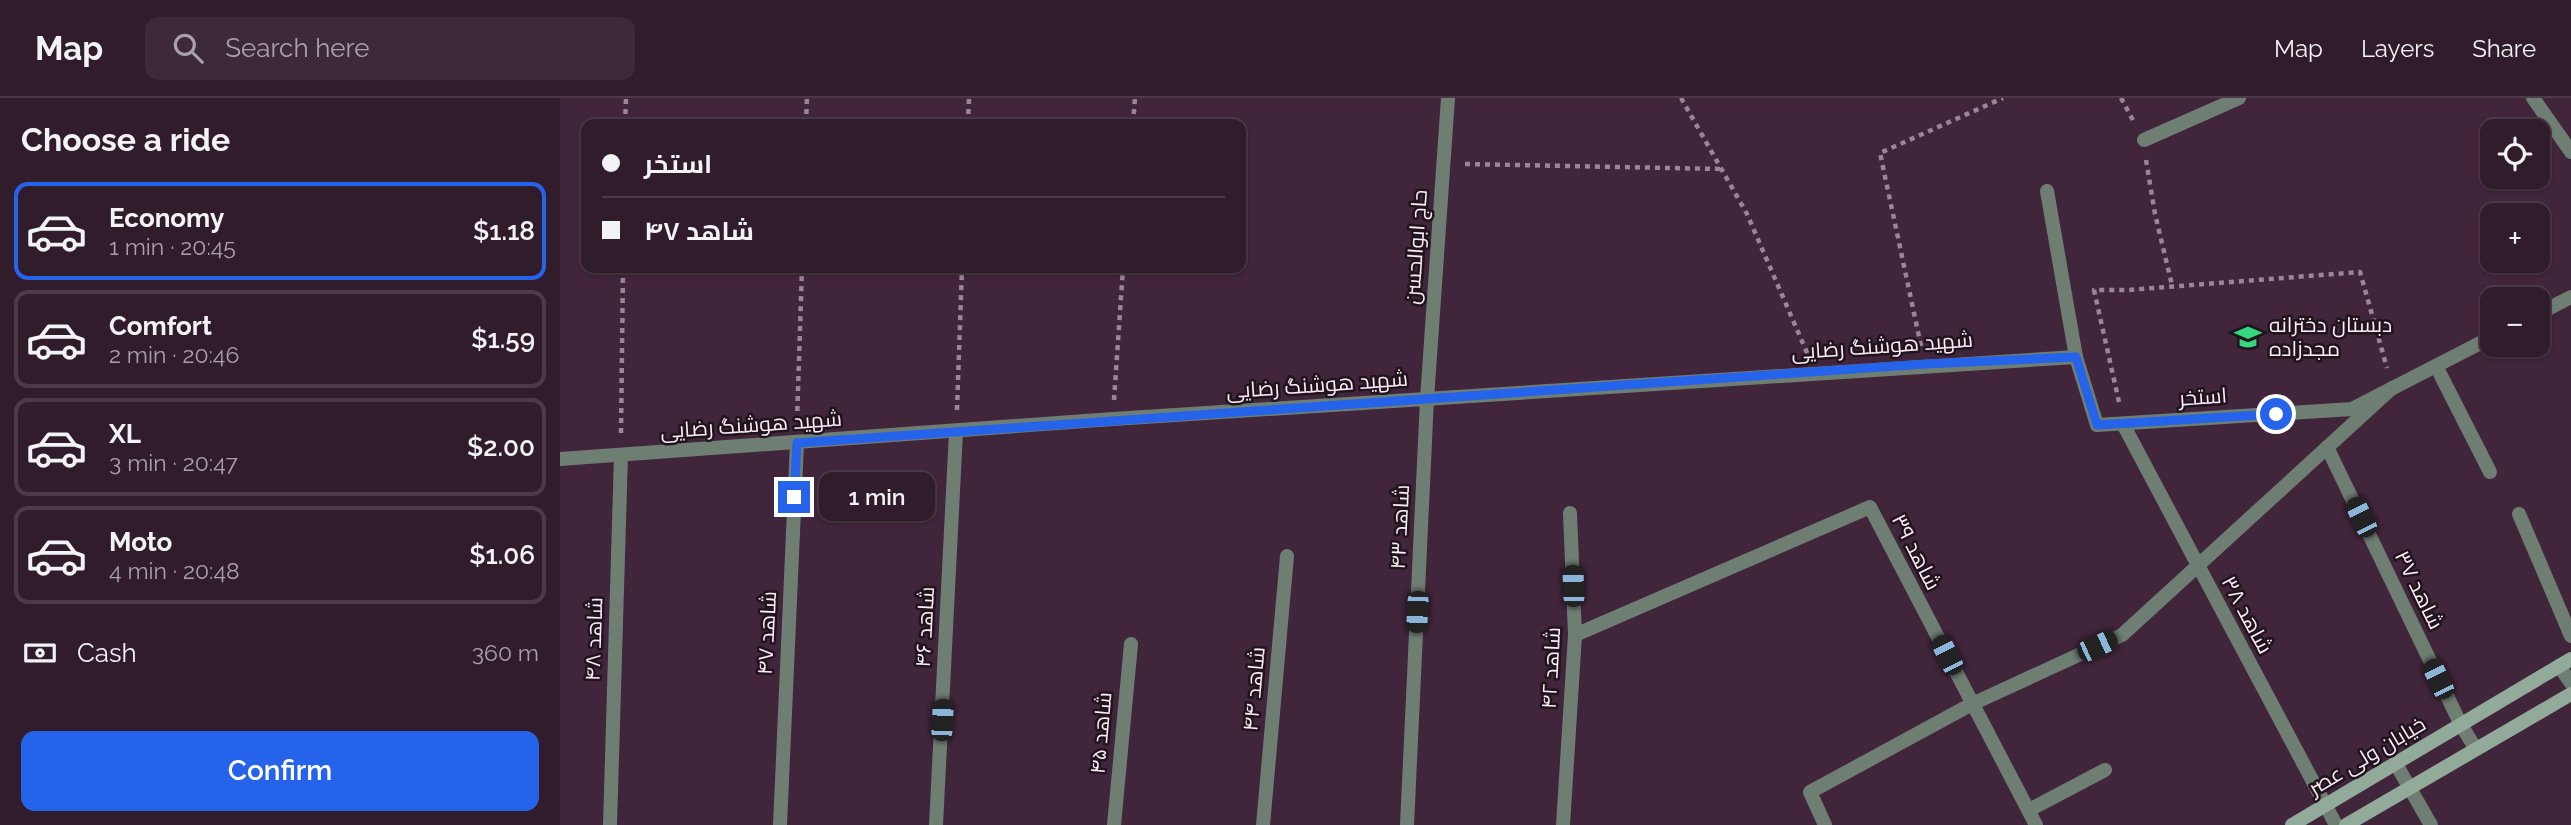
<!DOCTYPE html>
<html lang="en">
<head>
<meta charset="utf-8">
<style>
  :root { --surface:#311c2c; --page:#3d2938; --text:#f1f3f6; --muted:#a8a1a9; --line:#4c3a48; --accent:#2563eb }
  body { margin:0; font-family:Raleway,Cairo,sans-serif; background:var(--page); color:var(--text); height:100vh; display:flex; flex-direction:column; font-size:26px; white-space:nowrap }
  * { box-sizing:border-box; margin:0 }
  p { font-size:23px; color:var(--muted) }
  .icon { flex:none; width:38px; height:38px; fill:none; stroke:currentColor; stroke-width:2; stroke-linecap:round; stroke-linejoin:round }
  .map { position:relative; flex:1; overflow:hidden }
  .side { display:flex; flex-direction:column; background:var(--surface); width:560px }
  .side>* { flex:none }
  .banner { position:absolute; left:21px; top:21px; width:665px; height:154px; border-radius:14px; box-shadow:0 2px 5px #0004,0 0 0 2px var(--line); display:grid; align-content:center; height:154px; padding:0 21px; background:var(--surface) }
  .controls { position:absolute; left:1920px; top:21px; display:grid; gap:14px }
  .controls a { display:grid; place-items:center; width:70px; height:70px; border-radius:14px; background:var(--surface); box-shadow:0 2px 5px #0004,0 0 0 2px var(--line); font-size:35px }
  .end { position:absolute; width:32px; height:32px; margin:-16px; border:9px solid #2563eb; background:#fff; box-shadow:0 0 0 4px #fff }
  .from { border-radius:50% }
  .bubble { position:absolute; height:49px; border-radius:14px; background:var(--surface); box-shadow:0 2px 5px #0004,0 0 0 2px var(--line); font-size:23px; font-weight:600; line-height:49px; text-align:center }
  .car { position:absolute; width:21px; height:42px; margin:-21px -10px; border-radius:9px; box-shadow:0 0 5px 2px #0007; background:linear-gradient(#222 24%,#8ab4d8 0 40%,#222 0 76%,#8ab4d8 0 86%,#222 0) }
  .banner b { display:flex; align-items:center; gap:24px; height:66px; font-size:26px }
  .banner b+b { border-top:2px solid var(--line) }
  .banner i { width:18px; height:18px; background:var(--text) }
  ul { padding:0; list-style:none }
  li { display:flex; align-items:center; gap:21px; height:98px; margin:0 14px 10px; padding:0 7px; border:4px solid var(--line); border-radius:14px }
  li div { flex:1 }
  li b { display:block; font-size:26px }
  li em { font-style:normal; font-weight:600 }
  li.on { border-color:var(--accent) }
  li>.icon { width:63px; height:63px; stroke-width:1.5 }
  h2 { padding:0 21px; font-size:32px; line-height:84px }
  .pay { display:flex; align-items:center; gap:18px; height:77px; padding:0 21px; font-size:26px }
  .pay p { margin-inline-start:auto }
  .primary-button { display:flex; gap:14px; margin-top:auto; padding:14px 21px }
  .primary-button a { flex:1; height:80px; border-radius:14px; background:var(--accent); color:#fff; font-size:28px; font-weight:600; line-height:80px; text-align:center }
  header { display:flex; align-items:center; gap:42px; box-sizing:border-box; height:98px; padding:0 35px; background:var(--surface); border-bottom:2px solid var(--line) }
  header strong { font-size:33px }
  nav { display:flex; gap:38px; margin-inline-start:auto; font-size:24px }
  .search { width:490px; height:63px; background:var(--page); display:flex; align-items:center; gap:18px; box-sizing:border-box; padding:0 24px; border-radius:14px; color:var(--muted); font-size:26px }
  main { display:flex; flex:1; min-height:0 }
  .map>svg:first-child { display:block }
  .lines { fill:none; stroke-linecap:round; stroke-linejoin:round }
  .path { stroke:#9c8597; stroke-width:4.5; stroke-dasharray:5 5; stroke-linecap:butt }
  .minor { stroke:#6f7e73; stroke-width:14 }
  .tertiary { stroke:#6f7e73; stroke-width:14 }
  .secondary { stroke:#92aa99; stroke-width:14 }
  .route { stroke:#2563eb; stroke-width:9 }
  .labels { text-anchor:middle; stroke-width:5; stroke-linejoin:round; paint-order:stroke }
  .street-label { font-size:21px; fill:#feebf9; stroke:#20141d }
  .poi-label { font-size:21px; fill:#feebf9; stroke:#20141d; text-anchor:start }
</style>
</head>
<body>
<header>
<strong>Map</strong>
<div class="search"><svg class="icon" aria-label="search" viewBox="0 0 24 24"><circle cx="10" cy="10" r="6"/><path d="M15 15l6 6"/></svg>Search here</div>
<nav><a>Map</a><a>Layers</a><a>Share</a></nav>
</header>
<main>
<section class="side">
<h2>Choose a ride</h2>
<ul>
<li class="on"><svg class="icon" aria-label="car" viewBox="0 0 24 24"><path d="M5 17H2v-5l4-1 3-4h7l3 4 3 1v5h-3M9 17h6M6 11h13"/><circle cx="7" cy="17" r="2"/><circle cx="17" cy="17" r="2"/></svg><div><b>Economy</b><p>1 min · 20:45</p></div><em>$1.18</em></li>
<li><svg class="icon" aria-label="car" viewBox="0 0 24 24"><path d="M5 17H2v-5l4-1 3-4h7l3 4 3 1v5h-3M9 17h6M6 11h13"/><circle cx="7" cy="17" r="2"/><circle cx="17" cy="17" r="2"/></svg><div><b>Comfort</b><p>2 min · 20:46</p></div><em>$1.59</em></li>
<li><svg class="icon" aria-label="car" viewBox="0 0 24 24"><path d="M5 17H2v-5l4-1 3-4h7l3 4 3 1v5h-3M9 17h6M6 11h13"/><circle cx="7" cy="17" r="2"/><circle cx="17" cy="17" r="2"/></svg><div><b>XL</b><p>3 min · 20:47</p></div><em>$2.00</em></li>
<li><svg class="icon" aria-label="car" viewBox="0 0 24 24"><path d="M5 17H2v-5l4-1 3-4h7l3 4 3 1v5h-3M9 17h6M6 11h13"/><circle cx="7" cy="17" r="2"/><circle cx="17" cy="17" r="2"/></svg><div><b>Moto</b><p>4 min · 20:48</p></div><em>$1.06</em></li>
</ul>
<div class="pay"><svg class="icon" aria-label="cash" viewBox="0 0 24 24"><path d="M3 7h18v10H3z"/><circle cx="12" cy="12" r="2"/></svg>Cash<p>360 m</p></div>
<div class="primary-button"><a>Confirm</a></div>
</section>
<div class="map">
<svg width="2011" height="727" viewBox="0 0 2011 727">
  <rect width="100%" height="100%" fill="#41253b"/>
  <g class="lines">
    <!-- path -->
    <g class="path">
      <polyline points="1121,0 1187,116 1248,257"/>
      <polyline points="1561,0 1574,24"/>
      <polyline points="65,26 66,0"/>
      <polyline points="246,26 247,0"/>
      <polyline points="408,26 409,0"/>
      <polyline points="573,26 575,0"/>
      <polyline points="1586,62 1595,116 1612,187"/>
      <polyline points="905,66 1162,71"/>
      <polyline points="1361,248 1320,55 1443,0"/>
      <polyline points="554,302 563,170"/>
      <polyline points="1559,304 1534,192 1568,192 1800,174 1827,270"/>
      <polyline points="397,312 402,170"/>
      <polyline points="237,323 242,170"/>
      <polyline points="61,335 63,170"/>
    </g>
    <!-- minor -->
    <g class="minor">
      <polyline points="1973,0 2011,54"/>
      <polyline points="1584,42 1679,0"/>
      <polyline points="1487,93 1516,259 1537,327 1792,311 1932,239"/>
      <polyline points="1978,216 2011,199"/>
      <polyline points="1876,268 1930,374"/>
      <polyline points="1563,326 1776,727"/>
      <polyline points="1767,349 1901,627 1916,651"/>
      <polyline points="1959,416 2011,538"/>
      <polyline points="1015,537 1310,409 1476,727"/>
      <polyline points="1999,568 2011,585"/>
      <polyline points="1836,666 1871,727"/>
      <polyline points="1469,712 1545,672"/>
      <polyline points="50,727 61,357"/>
      <polyline points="220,727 237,345"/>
      <polyline points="376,727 396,334"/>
      <polyline points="554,727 571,546"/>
      <polyline points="703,727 727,458"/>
      <polyline points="847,727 867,301 888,0"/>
      <polyline points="1003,727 1015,537 1010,415"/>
      <polyline points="1265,727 1250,694 1412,606 1562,537 1832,290"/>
    </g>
    <!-- tertiary -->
    <polyline class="tertiary" points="0,361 553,321 1516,259"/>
    <!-- secondary -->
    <g class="secondary">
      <polyline points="1732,727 2011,561"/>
      <polyline points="1786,727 2011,596"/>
    </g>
  </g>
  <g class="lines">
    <!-- route -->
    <polyline class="route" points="234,399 237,345 1365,266 1516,259 1537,327 1716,316"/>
  </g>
  <!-- icons -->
  <defs>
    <g id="school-bare" transform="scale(2.1)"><path d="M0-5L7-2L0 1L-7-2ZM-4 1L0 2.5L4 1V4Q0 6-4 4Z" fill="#35d881" stroke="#20141d" stroke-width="2.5" paint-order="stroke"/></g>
  </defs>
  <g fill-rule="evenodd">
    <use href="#school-bare" x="1688" y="239"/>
  </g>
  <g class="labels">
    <!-- street labels -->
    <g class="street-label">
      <text transform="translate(856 149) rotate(-86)" y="7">حاج ابوالحسن</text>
      <text transform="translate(1322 248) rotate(-4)" y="7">شهید هوشنگ رضایی</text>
      <text transform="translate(757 287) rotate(-4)" y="7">شهید هوشنگ رضایی</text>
      <text transform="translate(1643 299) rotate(-4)" y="7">استخر</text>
      <text transform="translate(191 327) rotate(-4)" y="7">شهید هوشنگ رضایی</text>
      <text transform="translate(840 429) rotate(-87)" y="7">شاهد ۴۳</text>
      <text transform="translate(1356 454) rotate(63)" y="7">شاهد ۳۹</text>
      <text transform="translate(1859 492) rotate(64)" y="7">شاهد ۳۷</text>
      <text transform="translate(1687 517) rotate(62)" y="7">شاهد ۳۸</text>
      <text transform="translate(365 529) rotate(-87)" y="7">شاهد ۴۶</text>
      <text transform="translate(207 535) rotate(-87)" y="7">شاهد ۴۷</text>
      <text transform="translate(34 541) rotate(-88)" y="7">شاهد ۴۸</text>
      <text transform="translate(991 570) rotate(-87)" y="7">شاهد ۴۲</text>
      <text transform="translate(694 591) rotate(-85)" y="7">شاهد ۴۴</text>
      <text transform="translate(541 635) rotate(-85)" y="7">شاهد ۴۵</text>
      <text transform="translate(1807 658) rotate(-31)" y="7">خیابان ولی عصر</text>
    </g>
    <!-- poi labels -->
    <g class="poi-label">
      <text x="1709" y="234">دبستان دخترانه<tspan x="1709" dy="24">مجدزاده</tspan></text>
    </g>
  </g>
</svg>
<div class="controls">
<a><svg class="icon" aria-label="locate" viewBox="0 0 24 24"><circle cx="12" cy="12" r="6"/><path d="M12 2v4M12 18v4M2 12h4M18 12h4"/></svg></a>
<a>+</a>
<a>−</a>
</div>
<i class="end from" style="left:1716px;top:316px"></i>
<i class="end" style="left:234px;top:399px"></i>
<div class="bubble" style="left:259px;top:374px;width:116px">1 min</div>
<i class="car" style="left:1801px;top:419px;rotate:334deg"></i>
<i class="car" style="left:1013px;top:488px;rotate:358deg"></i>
<i class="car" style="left:857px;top:514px;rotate:183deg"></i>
<i class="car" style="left:1537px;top:548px;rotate:65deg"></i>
<i class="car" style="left:1387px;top:557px;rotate:333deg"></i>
<i class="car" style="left:1878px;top:581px;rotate:334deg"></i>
<i class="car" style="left:382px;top:622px;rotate:3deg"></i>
<div class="banner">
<b><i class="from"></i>استخر</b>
<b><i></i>شاهد ۴۷</b>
</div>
</div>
</main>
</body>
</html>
